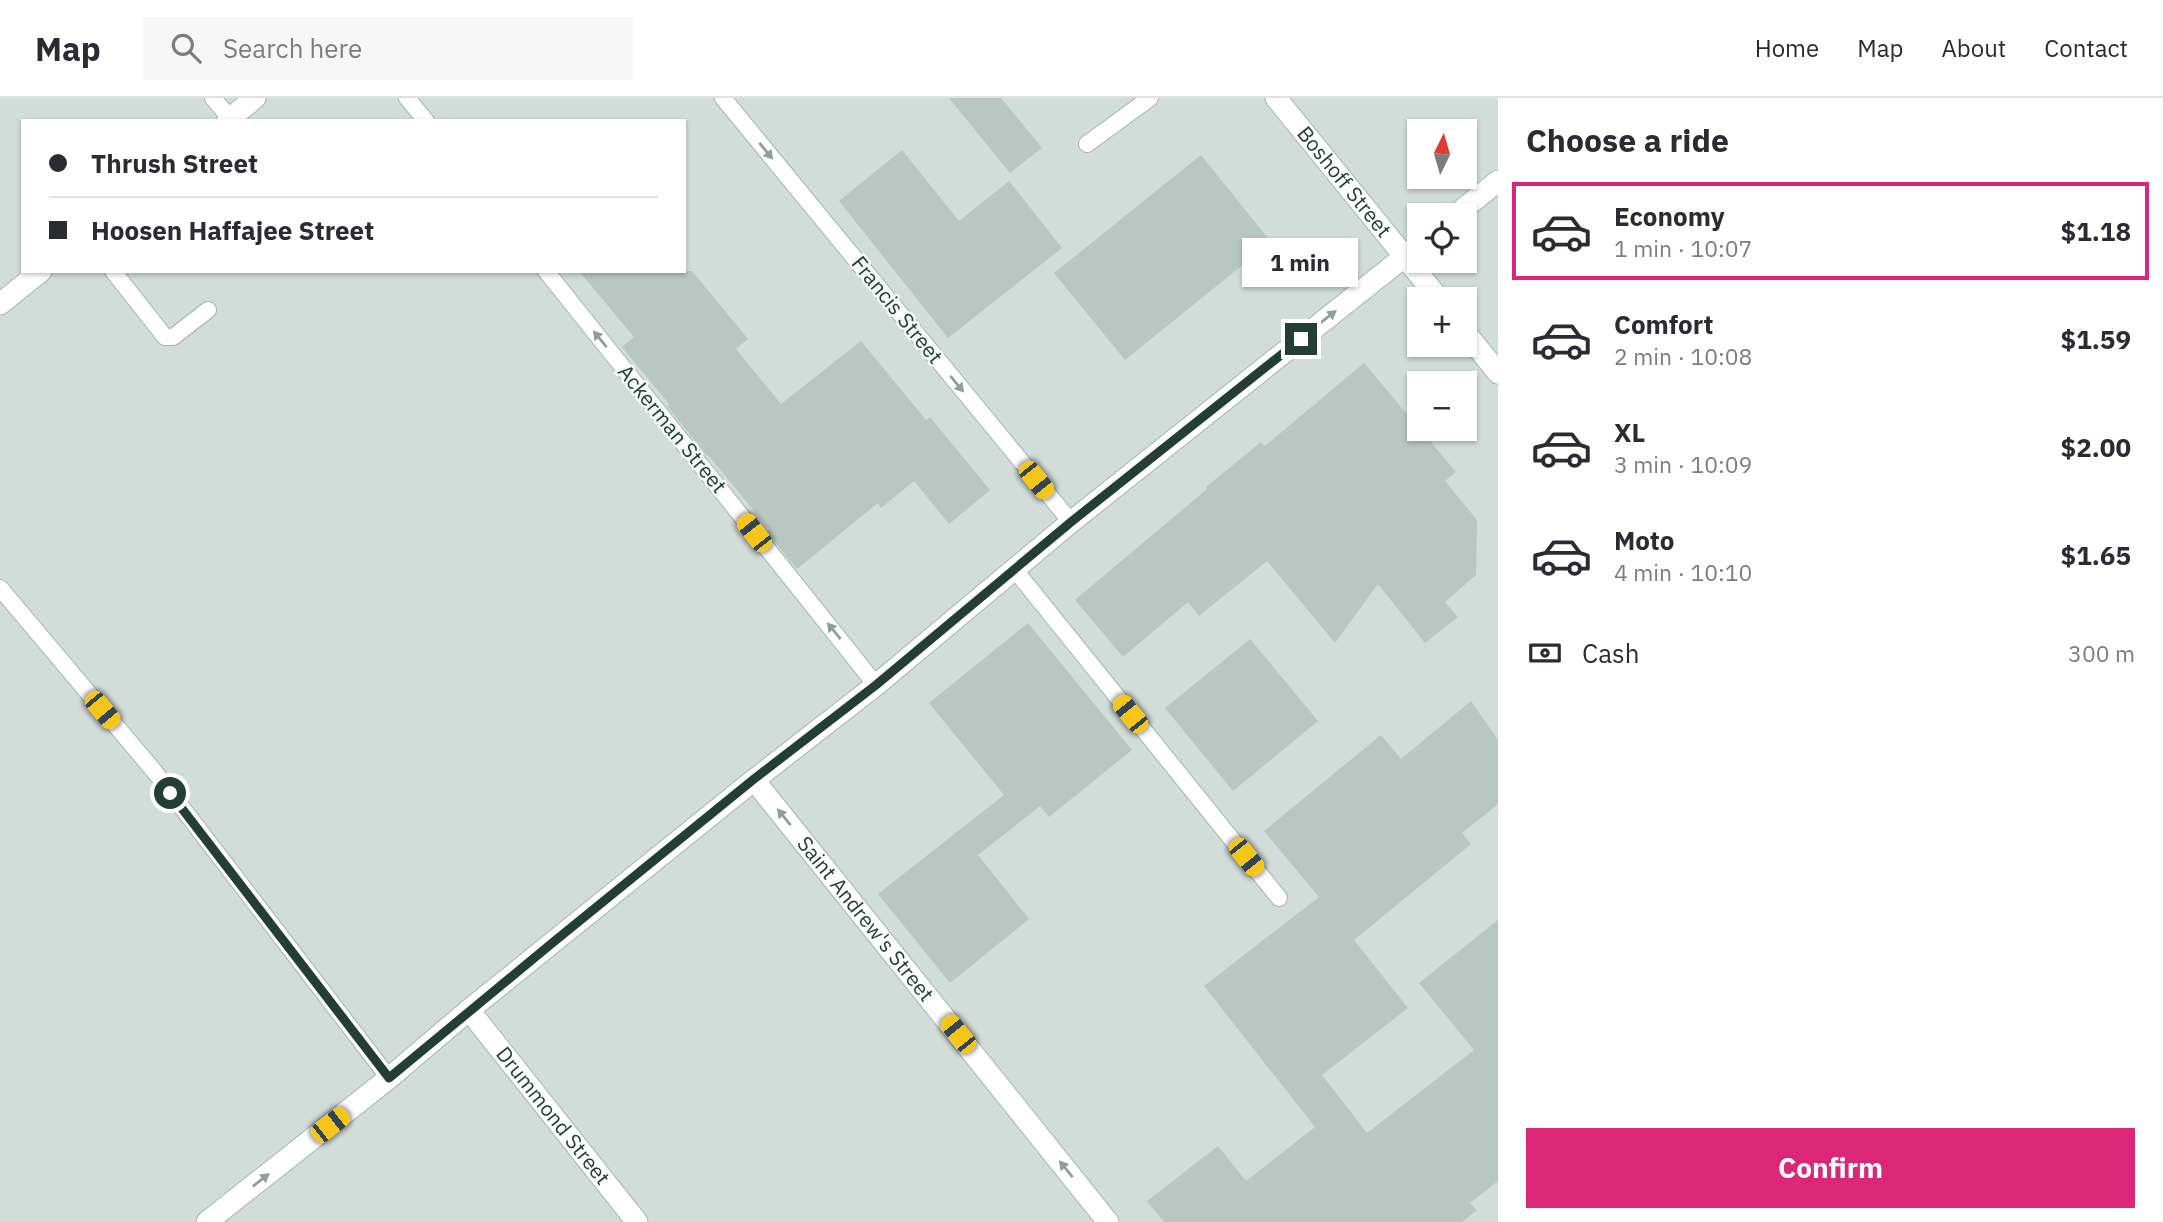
<!DOCTYPE html>
<html lang="en">
<head>
<meta charset="utf-8">
<style>
  :root { --surface:#fff; --page:#f7f7f7; --text:#2b2b33; --muted:#7c7c81; --line:#e1e1e2; --accent:#db2777 }
  body { margin:0; font-family:"IBM Plex Sans",sans-serif; background:var(--page); color:var(--text); height:100vh; display:flex; flex-direction:column; font-size:26px; white-space:nowrap }
  * { box-sizing:border-box; margin:0 }
  p { font-size:23px; color:var(--muted) }
  .icon { flex:none; width:38px; height:38px; fill:none; stroke:currentColor; stroke-width:2; stroke-linecap:round; stroke-linejoin:round }
  .map { position:relative; flex:1; overflow:hidden }
  .panel { display:flex; flex-direction:column; background:var(--surface); width:665px }
  .panel>* { flex:none }
  .guide { position:absolute; left:21px; top:21px; width:665px; height:154px; border-radius:0px; box-shadow:0 2px 5px #0004; display:grid; align-content:center; height:154px; padding:0 28px; background:var(--surface) }
  .needle { width:46px; rotate:5deg }
  .controls { position:absolute; left:1407px; top:21px; display:grid; gap:14px }
  .controls a { display:grid; place-items:center; width:70px; height:70px; border-radius:0px; background:var(--surface); box-shadow:0 2px 5px #0004; font-size:35px }
  .end { position:absolute; width:32px; height:32px; margin:-16px; border:9px solid #243d37; background:#fff; box-shadow:0 0 0 4px #fff }
  .from { border-radius:50% }
  .bubble { position:absolute; height:49px; border-radius:0px; background:var(--surface); box-shadow:0 2px 5px #0004; font-size:23px; font-weight:700; line-height:49px; text-align:center }
  .car { position:absolute; width:21px; height:42px; margin:-21px -10px; border-radius:9px; box-shadow:0 0 5px 2px #0007; background:linear-gradient(#f5c518 24%,#345 0 40%,#f5c518 0 76%,#345 0 86%,#f5c518 0) }
  .guide b { display:flex; align-items:center; gap:24px; height:66px; font-size:26px }
  .guide b+b { border-top:2px solid var(--line) }
  .guide i { width:18px; height:18px; background:var(--text) }
  ul { padding:0; list-style:none }
  li { display:flex; align-items:center; gap:21px; height:98px; margin:0 14px 10px; padding:0 14px; border:4px solid transparent; border-radius:0px }
  li div { flex:1 }
  li b { display:block; font-size:26px }
  li em { font-style:normal; font-weight:700 }
  li.on { border-color:var(--accent) }
  li>.icon { width:63px; height:63px; stroke-width:1.5 }
  h2 { padding:0 28px; font-size:32px; line-height:84px }
  .pay { display:flex; align-items:center; gap:18px; height:77px; padding:0 28px; font-size:26px }
  .pay p { margin-inline-start:auto }
  .primary-button { display:flex; gap:14px; margin-top:auto; padding:14px 28px }
  .primary-button a { flex:1; height:80px; border-radius:0px; background:var(--accent); color:#fff; font-size:28px; font-weight:700; line-height:80px; text-align:center }
  header { display:flex; align-items:center; gap:42px; box-sizing:border-box; height:98px; padding:0 35px; background:var(--surface); border-bottom:2px solid var(--line) }
  header strong { font-size:33px }
  nav { display:flex; gap:38px; margin-inline-start:auto; font-size:24px }
  .search { width:490px; height:63px; background:var(--page); display:flex; align-items:center; gap:18px; box-sizing:border-box; padding:0 24px; border-radius:0px; color:var(--muted); font-size:26px }
  main { display:flex; flex:1; min-height:0 }
  .map>svg:first-child { display:block }
  .built { fill:#d2dcd8; fill-rule:evenodd }
  .building { fill:#b9c7c2 }
  .lines { fill:none; stroke-linecap:round; stroke-linejoin:round }
  .service-casing { stroke:#a7b5b0; stroke-width:18 }
  .minor-casing { stroke:#a7b5b0; stroke-width:23 }
  .tertiary-casing { stroke:#a7b5b0; stroke-width:23 }
  .secondary-casing { stroke:#a3b8b1; stroke-width:23 }
  .service { stroke:#fff; stroke-width:16 }
  .minor { stroke:#fff; stroke-width:21 }
  .tertiary { stroke:#fff; stroke-width:21 }
  .secondary { stroke:#fff; stroke-width:21 }
  .oneway { fill:#929e9b }
  .route { stroke:#243d37; stroke-width:9 }
  .labels { text-anchor:middle; stroke-width:5; stroke-linejoin:round; paint-order:stroke }
  .street-label { font-size:21px; fill:#243d37; stroke:#f4f9f7 }
</style>
</head>
<body>
<header>
<strong>Map</strong>
<div class="search"><svg class="icon" aria-label="search" viewBox="0 0 24 24"><circle cx="10" cy="10" r="6"/><path d="M15 15l6 6"/></svg>Search here</div>
<nav><a>Home</a><a>Map</a><a>About</a><a>Contact</a></nav>
</header>
<main>
<div class="map">
<svg width="1498" height="1124" viewBox="0 0 1498 1124">
  <rect width="100%" height="100%" fill="#e4ede9"/>
  <!-- built -->
  <path class="built" d="M0 0H1498V1124H0ZM23 23H684V173H23ZM1419 33H1465V79H1419ZM1419 117H1465V163H1419ZM1419 201H1465V247H1419ZM1419 285H1465V331H1419Z"/>
  <!-- building -->
  <g class="building">
    <polygon points="949,0 1001,0 1042,50 1010,75"/>
    <polygon points="902,52 959,123 1009,83 1062,150 948,240 839,103"/>
    <polygon points="1201,57 1271,144 1125,262 1054,175"/>
    <polygon points="579,173 692,173 748,241 736,251 781,306 861,243 926,322 930,319 990,392 949,426 914,383 881,410 878,405 797,471 766,433 769,431 708,357 707,358 667,308 669,306 622,249 634,239"/>
    <polygon points="1364,265 1456,374 1445,383 1477,422 1476,477 1445,504 1458,519 1425,545 1378,486 1335,545 1267,463 1199,518 1188,504 1123,559 1075,502 1207,391 1206,389 1261,344 1265,348"/>
    <polygon points="1028,525 1132,652 1049,719 1040,708 978,757 1029,821 950,885 878,796 1004,697 929,605"/>
    <polygon points="1250,541 1318,623 1233,693 1165,610"/>
    <polygon points="1471,603 1498,642 1498,706 1462,735 1471,746 1354,842 1408,910 1322,977 1367,1035 1474,952 1419,885 1498,822 1498,1083 1470,1105 1477,1112 1462,1124 1164,1124 1147,1103 1218,1048 1246,1083 1315,1029 1204,888 1319,799 1264,733 1381,637 1401,661"/>
  </g>
  <g class="lines">
    <!-- service casing -->
    <g class="service-casing">
      <g id="service">
        <polyline points="213,0 230,20"/>
        <polyline points="407,0 426,23"/>
        <polyline points="723,0 1071,424"/>
        <polyline points="1087,46 1150,0"/>
        <polyline points="113,173 165,239 173,239 208,212"/>
        <polyline points="546,173 876,587"/>
        <polyline points="1015,472 1279,800"/>
        <polyline points="0,490 154,673 389,980"/>
      </g>
    </g>
    <!-- minor casing -->
    <g class="minor-casing">
      <g id="minor">
        <path id="s1" d="M754 682 1108 1124"/>
        <path id="s2" d="M469 912 637 1124"/>
      </g>
    </g>
    <!-- tertiary casing -->
    <g class="tertiary-casing">
      <g id="tertiary">
        <polyline points="227,23 255,0"/>
        <polyline points="1456,117 1498,83"/>
        <polyline points="0,206 41,173"/>
        <polyline points="207,1124 389,980 469,912 754,682 876,587 1071,424 1419,147"/>
      </g>
    </g>
    <!-- secondary casing -->
    <g class="secondary-casing">
      <g id="secondary">
        <path id="s3" d="M1276 0 1439 201"/>
        <polyline points="1465,234 1498,275"/>
      </g>
    </g>
    <!-- service -->
    <use href="#service" class="service"/>
    <!-- minor -->
    <use href="#minor" class="minor"/>
    <!-- tertiary -->
    <use href="#tertiary" class="tertiary"/>
    <!-- secondary -->
    <use href="#secondary" class="secondary"/>
  </g>
  <!-- one-way arrows -->
  <defs><path id="oneway-solid" d="M-6-.8H1V-3.2L6.5 0L1 3.2V.8H-6Z" transform="scale(1.75)"/></defs>
  <g class="oneway">
    <use href="#oneway-solid" transform="translate(766 53) rotate(51)"/>
    <use href="#oneway-solid" transform="translate(1328 219) rotate(-38)"/>
    <use href="#oneway-solid" transform="translate(600 241) rotate(-129)"/>
    <use href="#oneway-solid" transform="translate(957 286) rotate(51)"/>
    <use href="#oneway-solid" transform="translate(834 533) rotate(-129)"/>
    <use href="#oneway-solid" transform="translate(784 719) rotate(-129)"/>
    <use href="#oneway-solid" transform="translate(1066 1071) rotate(-129)"/>
    <use href="#oneway-solid" transform="translate(261 1082) rotate(-38)"/>
  </g>
  <g class="lines">
    <!-- route -->
    <polyline class="route" points="170,695 389,980 551,846 754,681 876,587 1071,424 1301,241"/>
  </g>
  <g class="labels">
    <!-- street labels -->
    <g class="street-label">
      <text dy="7" stroke="none"><textPath href="#s3" startOffset="108">Boshoff Street</textPath></text>
      <text transform="translate(897 212) rotate(51)" y="7">Francis Street</text>
      <text transform="translate(672 331) rotate(51)" y="7">Ackerman Street</text>
      <text dy="7" stroke="none"><textPath href="#s1" startOffset="178">Saint Andrew's Street</textPath></text>
      <text dy="7" stroke="none"><textPath href="#s2" startOffset="135">Drummond Street</textPath></text>
    </g>
  </g>
</svg>
<div class="controls">
<a><svg class="needle" viewBox="-14 -14 28 28"><path d="M0-13l5 13h-10z" fill="#e53935"/><path d="M0 13l5-13h-10z" fill="#7c7c81"/></svg></a>
<a><svg class="icon" aria-label="locate" viewBox="0 0 24 24"><circle cx="12" cy="12" r="6"/><path d="M12 2v4M12 18v4M2 12h4M18 12h4"/></svg></a>
<a>+</a>
<a>−</a>
</div>
<i class="end from" style="left:170px;top:695px"></i>
<i class="end" style="left:1301px;top:241px"></i>
<div class="bubble" style="left:1242px;top:140px;width:116px">1 min</div>
<i class="car" style="left:1036px;top:382px;rotate:141deg"></i>
<i class="car" style="left:754px;top:435px;rotate:322deg"></i>
<i class="car" style="left:102px;top:612px;rotate:140deg"></i>
<i class="car" style="left:1130px;top:616px;rotate:321deg"></i>
<i class="car" style="left:1246px;top:759px;rotate:141deg"></i>
<i class="car" style="left:958px;top:936px;rotate:321deg"></i>
<i class="car" style="left:330px;top:1027px;rotate:52deg"></i>
<div class="guide">
<b><i class="from"></i>Thrush Street</b>
<b><i></i>Hoosen Haffajee Street</b>
</div>
</div>
<section class="panel">
<h2>Choose a ride</h2>
<ul>
<li class="on"><svg class="icon" aria-label="car" viewBox="0 0 24 24"><path d="M5 17H2v-5l4-1 3-4h7l3 4 3 1v5h-3M9 17h6M6 11h13"/><circle cx="7" cy="17" r="2"/><circle cx="17" cy="17" r="2"/></svg><div><b>Economy</b><p>1 min · 10:07</p></div><em>$1.18</em></li>
<li><svg class="icon" aria-label="car" viewBox="0 0 24 24"><path d="M5 17H2v-5l4-1 3-4h7l3 4 3 1v5h-3M9 17h6M6 11h13"/><circle cx="7" cy="17" r="2"/><circle cx="17" cy="17" r="2"/></svg><div><b>Comfort</b><p>2 min · 10:08</p></div><em>$1.59</em></li>
<li><svg class="icon" aria-label="car" viewBox="0 0 24 24"><path d="M5 17H2v-5l4-1 3-4h7l3 4 3 1v5h-3M9 17h6M6 11h13"/><circle cx="7" cy="17" r="2"/><circle cx="17" cy="17" r="2"/></svg><div><b>XL</b><p>3 min · 10:09</p></div><em>$2.00</em></li>
<li><svg class="icon" aria-label="car" viewBox="0 0 24 24"><path d="M5 17H2v-5l4-1 3-4h7l3 4 3 1v5h-3M9 17h6M6 11h13"/><circle cx="7" cy="17" r="2"/><circle cx="17" cy="17" r="2"/></svg><div><b>Moto</b><p>4 min · 10:10</p></div><em>$1.65</em></li>
</ul>
<div class="pay"><svg class="icon" aria-label="cash" viewBox="0 0 24 24"><path d="M3 7h18v10H3z"/><circle cx="12" cy="12" r="2"/></svg>Cash<p>300 m</p></div>
<div class="primary-button"><a>Confirm</a></div>
</section>
</main>
</body>
</html>
